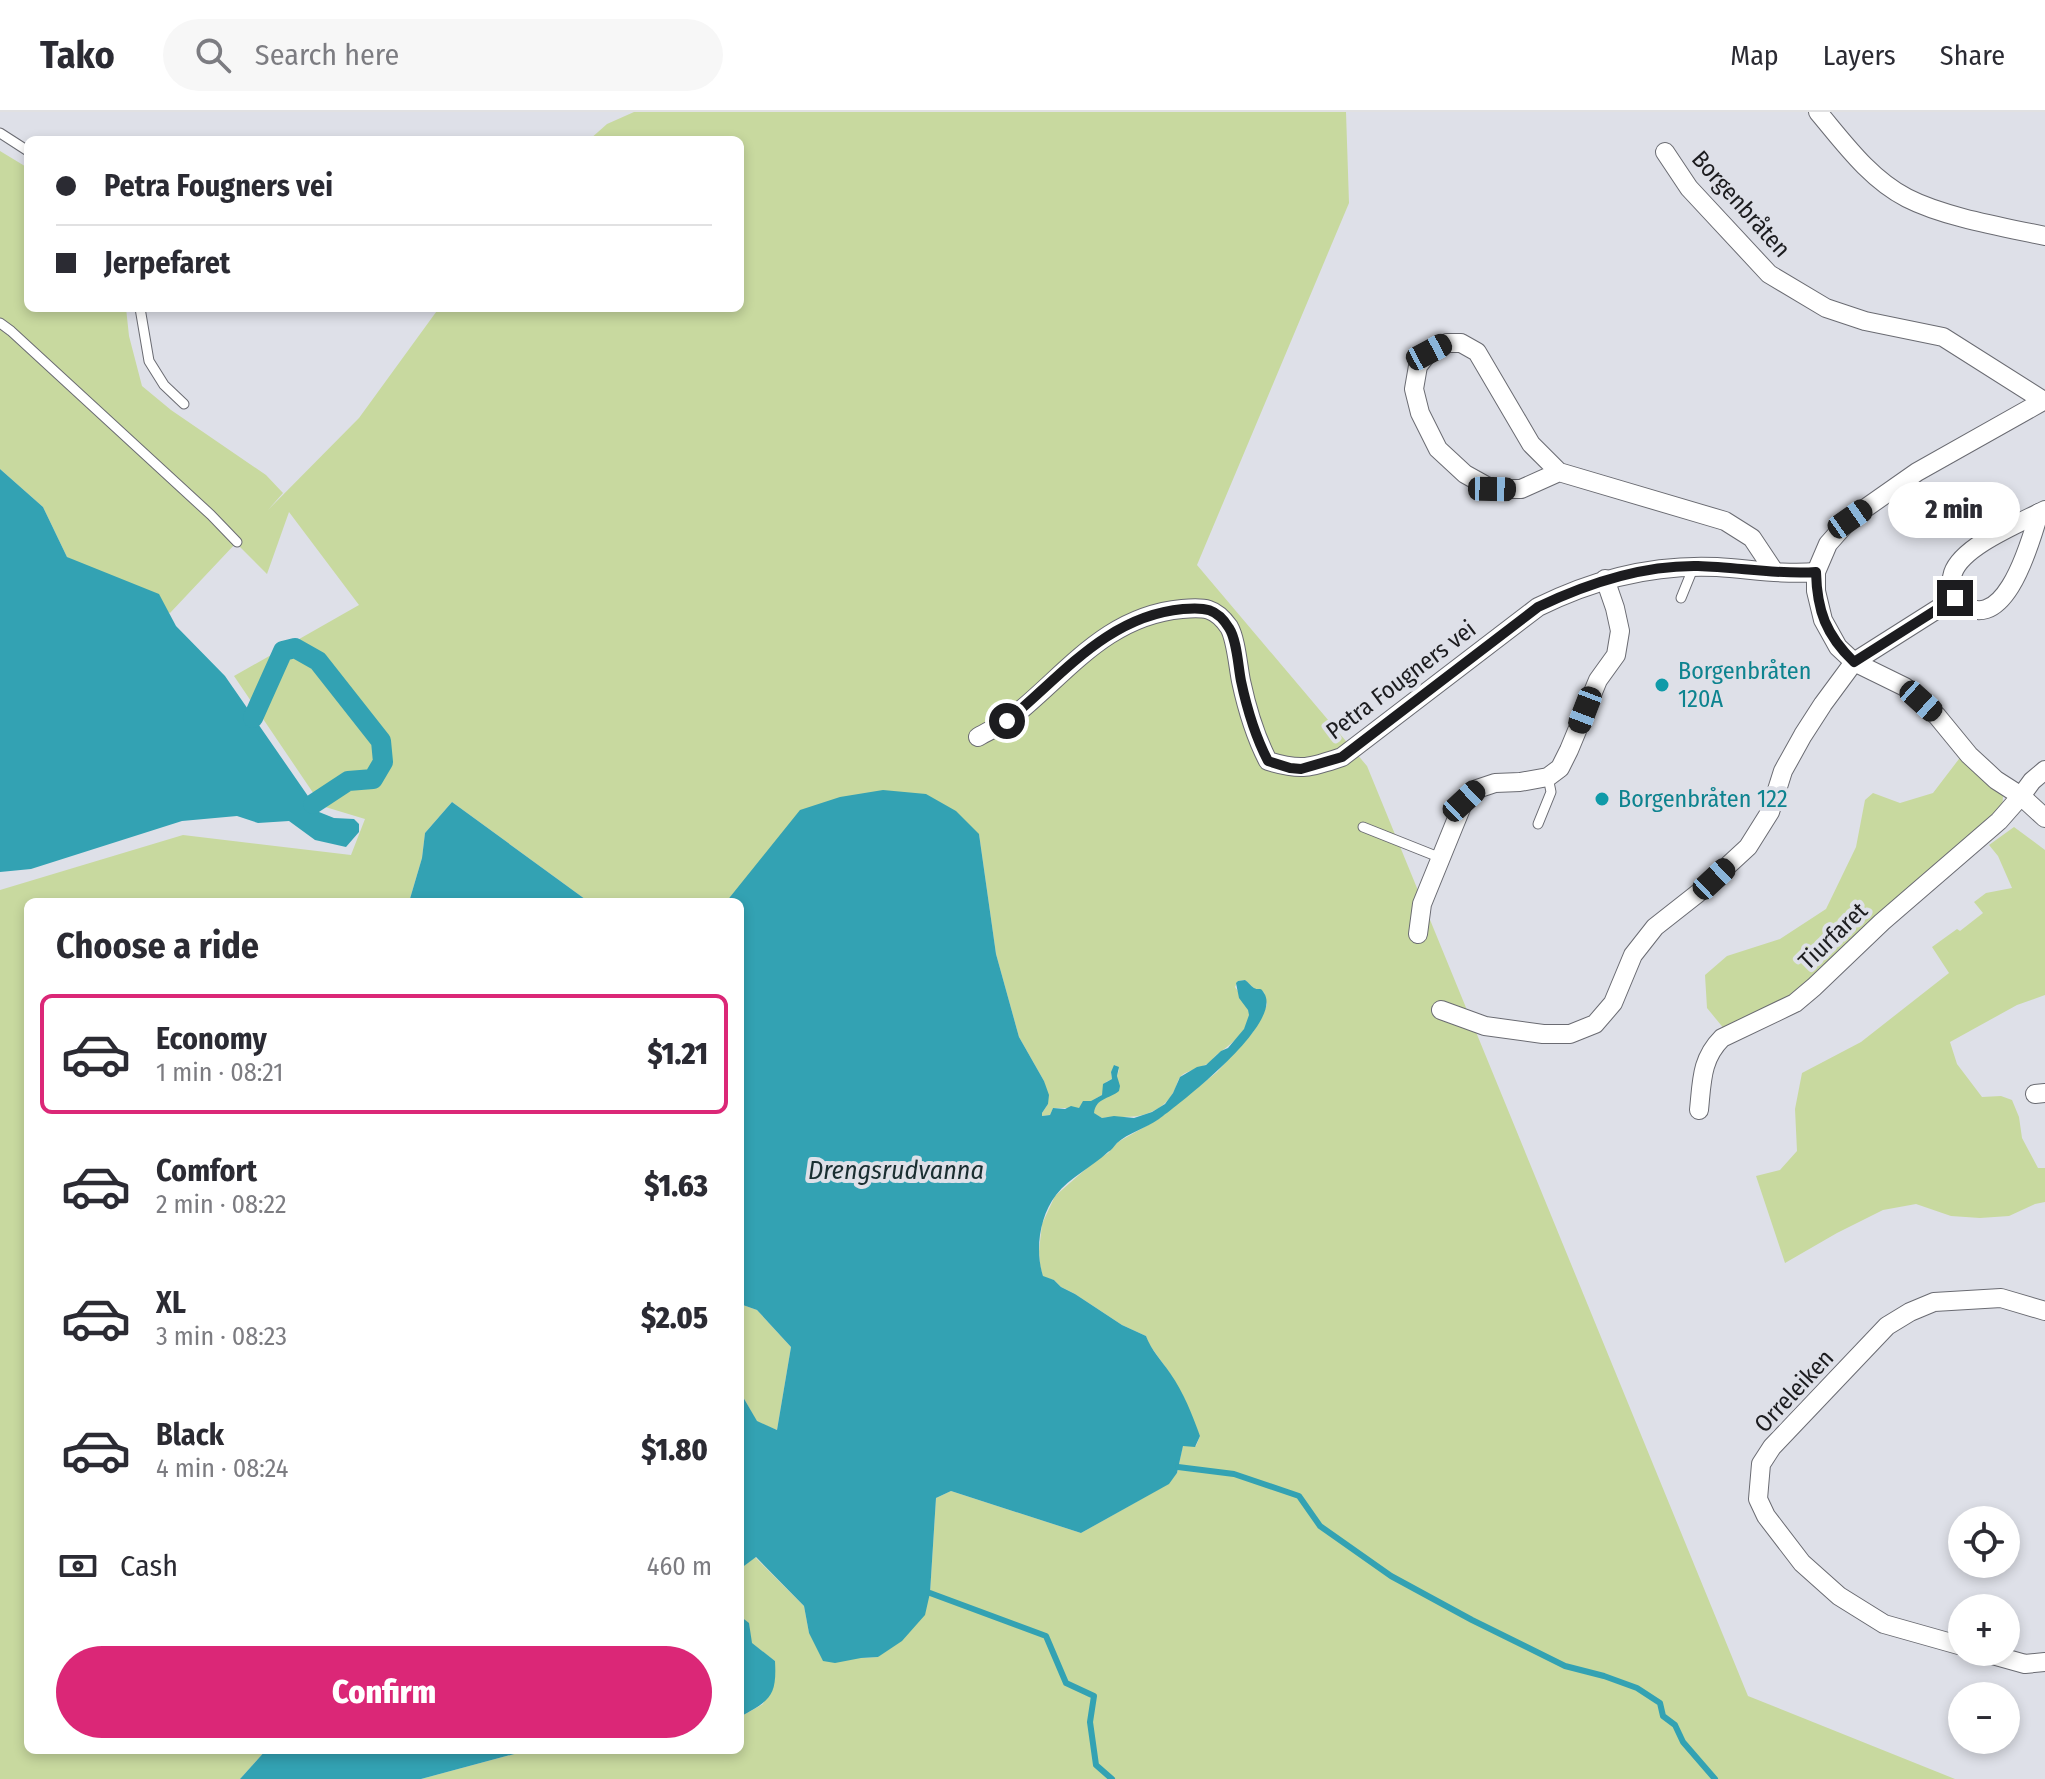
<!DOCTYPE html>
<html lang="en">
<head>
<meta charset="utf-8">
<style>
  :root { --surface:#fff; --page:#f7f7f7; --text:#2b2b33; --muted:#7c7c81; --line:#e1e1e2; --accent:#db2777 }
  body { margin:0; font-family:"Fira Sans Condensed",sans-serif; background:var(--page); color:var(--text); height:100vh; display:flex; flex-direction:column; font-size:30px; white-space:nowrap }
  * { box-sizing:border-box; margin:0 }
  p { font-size:26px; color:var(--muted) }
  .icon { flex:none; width:44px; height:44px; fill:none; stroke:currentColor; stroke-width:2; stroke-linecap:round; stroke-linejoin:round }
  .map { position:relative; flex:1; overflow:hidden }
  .panel { position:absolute; left:24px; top:786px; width:720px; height:856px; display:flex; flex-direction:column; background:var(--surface); border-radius:12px; box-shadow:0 4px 12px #0003 }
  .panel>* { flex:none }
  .top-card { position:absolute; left:24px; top:24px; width:720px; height:176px; border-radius:12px; box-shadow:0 4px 12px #0003; display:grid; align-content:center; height:176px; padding:0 32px; background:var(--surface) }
  .buttons { position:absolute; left:1948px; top:1394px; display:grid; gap:16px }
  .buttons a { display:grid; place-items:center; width:72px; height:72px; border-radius:50%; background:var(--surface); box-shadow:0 4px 12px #0003; font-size:40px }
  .end { position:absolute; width:36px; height:36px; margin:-18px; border:10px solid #1c1c1f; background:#fff; box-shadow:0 0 0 4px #fff }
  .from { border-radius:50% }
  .bubble { position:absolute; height:56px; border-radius:28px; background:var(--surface); box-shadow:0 4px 12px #0003; font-size:26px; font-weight:800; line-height:56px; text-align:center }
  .car { position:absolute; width:24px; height:48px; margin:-24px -12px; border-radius:10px; box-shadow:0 0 6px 2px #0007; background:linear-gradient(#222 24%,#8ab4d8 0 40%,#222 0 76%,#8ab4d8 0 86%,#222 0) }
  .top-card b { display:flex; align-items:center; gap:28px; height:76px; font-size:30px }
  .top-card b+b { border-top:2px solid var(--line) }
  .top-card i { width:20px; height:20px; background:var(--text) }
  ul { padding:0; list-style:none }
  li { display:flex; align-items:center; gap:24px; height:120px; margin:0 16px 12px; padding:0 16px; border:4px solid transparent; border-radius:12px }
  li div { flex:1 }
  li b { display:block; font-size:30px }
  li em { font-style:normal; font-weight:800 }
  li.selected { border-color:var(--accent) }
  li>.icon { width:72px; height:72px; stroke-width:1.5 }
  h2 { padding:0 32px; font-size:36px; line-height:96px }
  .pay { display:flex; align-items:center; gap:20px; height:88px; padding:0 32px; font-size:30px }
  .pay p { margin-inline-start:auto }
  .primary-button { display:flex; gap:16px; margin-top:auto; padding:16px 32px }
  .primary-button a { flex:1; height:92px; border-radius:48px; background:var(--accent); color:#fff; font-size:32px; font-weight:800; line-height:92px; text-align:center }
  header { display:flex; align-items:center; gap:48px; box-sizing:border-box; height:112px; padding:0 40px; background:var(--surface); border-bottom:2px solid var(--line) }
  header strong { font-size:38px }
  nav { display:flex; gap:44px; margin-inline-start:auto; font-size:28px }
  .search { width:560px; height:72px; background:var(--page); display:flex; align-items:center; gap:20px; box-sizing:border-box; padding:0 28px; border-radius:44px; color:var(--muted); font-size:30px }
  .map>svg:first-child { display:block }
  .green { fill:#c8d99f }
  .water { fill:#33a2b3 }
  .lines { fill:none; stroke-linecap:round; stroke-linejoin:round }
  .stream { stroke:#33a2b3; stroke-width:6 }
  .canal { stroke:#33a2b3; stroke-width:20 }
  .service-casing { stroke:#6a6b72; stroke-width:11 }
  .minor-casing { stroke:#6a6b72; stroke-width:20 }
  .service { stroke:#fff; stroke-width:9 }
  .minor { stroke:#fff; stroke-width:18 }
  .route { stroke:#1c1c1f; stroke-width:10 }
  .culture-dot { fill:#0f9aa8; stroke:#dee0e8; stroke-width:3 }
  .labels { text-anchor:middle; stroke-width:8; stroke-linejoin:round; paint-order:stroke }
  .street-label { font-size:24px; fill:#1c1c1f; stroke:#dee0e8 }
  .culture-label { font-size:24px; fill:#0d838f; stroke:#dee0e8; text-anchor:start }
  .water-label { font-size:26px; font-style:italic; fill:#1a2e31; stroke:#dee0e8 }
</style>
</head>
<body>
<header>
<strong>Tako</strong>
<div class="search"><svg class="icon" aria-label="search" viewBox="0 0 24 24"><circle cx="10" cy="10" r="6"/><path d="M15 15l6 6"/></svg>Search here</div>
<nav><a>Map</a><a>Layers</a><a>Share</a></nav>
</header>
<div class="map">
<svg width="2045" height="1667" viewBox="0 0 2045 1667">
  <rect width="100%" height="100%" fill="#dee0e8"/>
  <!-- green -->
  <g class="green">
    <path d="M634 0H1346L1349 91 1197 453 1367 654 1748 1584 1955 1667H421L529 1638H740V1605L763 1592 775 1549 751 1531 749 1512 740 1504V1457L755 1445 804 1494 809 1521 861 1546 878 1545 930 1481 936 1386 951 1379 1081 1421 1168 1372 1177 1361 1183 1333 1196 1334 1200 1324 1169 1260 1149 1232 1146 1224 1122 1213 1075 1182 1061 1175 1054 1168 1043 1165 1040 1153 1039 1139 1042 1112 1055 1084 1095 1049 1108 1041 1118 1030 1157 1008 1217 960 1253 920 1267 893 1264 880 1255 877 1245 868 1238 869 1235 875C1240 882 1250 894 1249 903 1248 920 1231 932 1219 941 1214 944 1211 951 1205 953 1198 957 1189 958 1182 963 1177 967 1177 974 1174 979 1169 989 1161 996 1151 1000 1133 1008 1120 1003 1102 1006L1093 1001 1095 994 1118 972 1117 964 1119 958 1115 953 1111 960 1112 967 1106 970 1102 983 1079 996H1053L1050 1003 1042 1004V1001L1048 992 1044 969 1019 925 996 842 979 722 743 771 726 790H589L452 690 425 721 422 746 409 790H28V1638H266L240 1667H0V778L183 723 351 743 365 707 322 694 234 564 359 493 289 400 267 462 236 431 170 501 67 445 43 395 0 357V39L28 56V196H126L129 224 142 274 171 298 266 363 283 381 268 398 359 306 439 196H740V28H589L607 12Z"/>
    <polygon points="1962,643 2003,684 2002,699 1798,882 1725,918 1707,896 1705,863 1727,844 1780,827 1826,797 1856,735 1865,688 1873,681 1900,691 1933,681"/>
    <polygon points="2014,715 2045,738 2045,883 2017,893 1950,930 1957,952 1982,985 2001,984 2012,988 2019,1005 2022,1026 2038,1056 2045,1056 2045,1090 2035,1092 2009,1104 1980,1106 1951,1104 1916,1092 1883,1098 1837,1121 1785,1151 1756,1064 1780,1058 1797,1039 1795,997 1802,961 1861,930 1949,861 1932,835 1957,817 1960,819 1983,801 1974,790 1986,781 2012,776 1998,744 1989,733"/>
    <polygon points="740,1192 757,1198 791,1235 777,1318 757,1310 743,1285 740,1275"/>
  </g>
  <!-- water -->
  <g class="water">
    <polygon points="0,357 43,395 67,445 159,482 176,514 225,564 319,700 334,706 354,707 359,712 359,720 346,735 315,728 289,709 258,711 237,704 182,709 31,757 0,760"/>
    <path d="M883 678 926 682 956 699 979 722 996 842 1019 925 1044 969 1049 983 1048 992 1042 1001V1004L1050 1003 1053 996 1065 997 1071 994 1079 996 1083 989H1091L1102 983 1103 972 1112 967 1111 960 1114 953 1119 955 1117 964 1120 974 1119 979C1109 987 1096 986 1094 1001L1102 1006 1114 1004 1134 1006 1152 1000 1165 992 1173 981 1180 965 1197 955 1206 953 1221 939 1228 936 1244 917 1249 903 1248 898 1239 886 1236 871 1238 869 1245 868C1248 870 1251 874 1254 876 1260 879 1260 874 1264 881 1284 911 1181 991 1159 1007 1146 1016 1128 1021 1117 1031 1114 1034 1112 1038 1108 1040 1092 1055 1070 1065 1056 1083 1039 1105 1035 1139 1043 1164L1054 1168 1061 1175 1075 1182 1122 1213 1146 1224C1151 1238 1162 1249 1170 1261 1184 1281 1192 1302 1200 1324L1195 1335 1183 1334 1177 1361 1169 1372 1081 1421 951 1379 936 1386 930 1481 925 1503 902 1529 878 1545 861 1546 835 1551 823 1549 809 1521 804 1494 756 1445 740 1457V1275L743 1285 757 1309 777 1318 791 1235 757 1198 740 1192V790H726L800 698 840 685Z"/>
    <polygon points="452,690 589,790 409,790 422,746 425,721"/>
    <path d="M740 1504 749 1511 752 1531 775 1549C777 1585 770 1588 740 1605Z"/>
    <polygon points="266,1638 529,1638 421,1667 240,1667"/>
  </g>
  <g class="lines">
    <!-- stream -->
    <g class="stream">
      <polyline points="1178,1355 1234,1362 1299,1384 1320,1414 1391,1464 1472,1508 1565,1554 1604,1564 1637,1576 1660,1591 1663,1604 1675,1613 1683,1630 1715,1667"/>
      <polyline points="930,1481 1046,1524 1066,1571 1094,1584 1090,1610 1096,1653 1112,1667"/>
    </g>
    <!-- canal -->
    <polyline class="canal" points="253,606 283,539 295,536 318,549 381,629 383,650 373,667 348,669 313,692"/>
    <!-- service casing -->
    <g class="service-casing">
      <g id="service">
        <polyline points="0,21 28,39"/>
        <polyline points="140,196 149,249 164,273 184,292"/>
        <polyline points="0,211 11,219 211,403 237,430"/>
        <polyline points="1681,486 1694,454"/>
        <polyline points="1538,712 1551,680 1548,665"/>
        <polyline points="1363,715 1441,746"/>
      </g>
    </g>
    <!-- minor casing -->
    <g class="minor-casing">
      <g id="minor">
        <path d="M1818 0C1844 31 1870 67 1907 86 1944 105 2003 115 2045 124"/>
        <polyline points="1665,40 1689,76 1769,162 1826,196 1865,209 1943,225 2044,289"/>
        <polyline points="2045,288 1917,360 1850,407 1828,432 1816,460 1816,479 1823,508 1838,535 1854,550 1905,575 1937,604 1969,643 1996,668 2021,684 2045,706"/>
        <polyline points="1559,360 1521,377 1492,377 1465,362 1438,337 1420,301 1414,277 1418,254 1429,240 1447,231 1461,231 1477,240 1531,332 1559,360 1725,409 1752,426 1774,459"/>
        <path d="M1955 486C2002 533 2030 432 2039 401"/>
        <path d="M978 625C988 619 1000 614 1010 607 1066 563 1105 504 1182 497 1204 495 1215 495 1229 515 1236 527 1238 554 1241 569 1247 597 1255 624 1268 649 1301 659 1310 656 1342 645L1538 495C1594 467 1653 452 1717 455 1751 457 1782 463 1816 460"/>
        <polyline points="1418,822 1422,792 1464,689 1477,677 1495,671 1520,670 1548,665 1560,656 1569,638 1598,568 1616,543 1620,519 1615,496 1605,467"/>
        <path d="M1441 898 1485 914 1543 922H1570L1595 912 1613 891 1633 843 1655 815 1697 782 1748 735 1770 700 1783 659 1803 623 1823 592 1854 550 1955 486C1952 478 1950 470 1953 461 1962 434 2020 411 2045 398"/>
        <polyline points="2035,982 2045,981"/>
        <path d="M1699 998C1702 969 1701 947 1722 926L1795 891 1814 875 1882 810 1999 709 2021 684 2032 669 2045 658"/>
        <polyline points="1962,1534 1884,1512 1839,1484 1802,1451 1766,1404 1758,1387 1761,1352 1772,1335 1887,1214 1910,1200 1934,1190 2001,1186 2045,1199"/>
        <polyline points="1982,1540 2025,1552 2045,1550"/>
      </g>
    </g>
    <!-- service -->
    <use href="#service" class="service"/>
    <!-- minor -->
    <use href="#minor" class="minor"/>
  </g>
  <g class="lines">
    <!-- route -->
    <path class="route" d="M1007 609C1062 564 1107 504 1183 497 1204 495 1217 496 1229 516 1237 528 1238 554 1241 569 1247 597 1255 624 1268 649L1290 656 1301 657 1342 645 1538 495C1588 471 1642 453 1698 454 1738 455 1777 463 1816 460 1817 499 1826 523 1854 550L1955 486"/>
  </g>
  <!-- markers -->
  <g class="culture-dot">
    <circle cx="1662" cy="573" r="8"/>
    <circle cx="1602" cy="687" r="8"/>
  </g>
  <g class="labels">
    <!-- street labels -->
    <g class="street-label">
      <text transform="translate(1741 92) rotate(48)" y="8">Borgenbråten</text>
      <text transform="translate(1401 568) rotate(-37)" y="8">Petra Fougners vei</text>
      <text transform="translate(1833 824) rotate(-44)" y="8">Tiurfaret</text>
      <text transform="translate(1794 1279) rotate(-47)" y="8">Orreleiken</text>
    </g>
    <!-- culture labels -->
    <g class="culture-label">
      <text x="1678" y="567">Borgenbråten<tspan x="1678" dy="28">120A</tspan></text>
      <text x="1618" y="695">Borgenbråten 122</text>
    </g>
    <!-- water labels -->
    <g class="water-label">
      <text x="896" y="1067">Drengsrudvanna</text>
    </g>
  </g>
</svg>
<div class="buttons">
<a><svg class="icon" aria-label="locate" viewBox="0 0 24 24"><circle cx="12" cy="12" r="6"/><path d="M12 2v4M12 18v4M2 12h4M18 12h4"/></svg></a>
<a>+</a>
<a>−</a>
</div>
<i class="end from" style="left:1007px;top:609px"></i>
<i class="end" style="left:1955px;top:486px"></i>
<div class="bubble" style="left:1888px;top:370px;width:132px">2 min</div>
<i class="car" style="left:1429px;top:240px;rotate:62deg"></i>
<i class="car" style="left:1492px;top:377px;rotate:91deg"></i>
<i class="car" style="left:1850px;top:407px;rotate:55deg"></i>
<i class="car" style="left:1921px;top:589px;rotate:132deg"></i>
<i class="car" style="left:1585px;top:598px;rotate:201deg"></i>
<i class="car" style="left:1464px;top:689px;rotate:47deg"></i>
<i class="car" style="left:1714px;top:767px;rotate:47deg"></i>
<div class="top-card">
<b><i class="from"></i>Petra Fougners vei</b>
<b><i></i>Jerpefaret</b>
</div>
<section class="panel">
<h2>Choose a ride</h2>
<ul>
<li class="selected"><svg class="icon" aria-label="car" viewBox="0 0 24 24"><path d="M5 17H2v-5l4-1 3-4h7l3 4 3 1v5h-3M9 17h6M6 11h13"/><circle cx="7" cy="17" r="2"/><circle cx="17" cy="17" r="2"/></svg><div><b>Economy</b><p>1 min · 08:21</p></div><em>$1.21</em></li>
<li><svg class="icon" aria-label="car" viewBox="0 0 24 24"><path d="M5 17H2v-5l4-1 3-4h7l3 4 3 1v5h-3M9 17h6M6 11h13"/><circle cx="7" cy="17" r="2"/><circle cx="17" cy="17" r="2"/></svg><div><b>Comfort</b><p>2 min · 08:22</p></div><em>$1.63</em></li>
<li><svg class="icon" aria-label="car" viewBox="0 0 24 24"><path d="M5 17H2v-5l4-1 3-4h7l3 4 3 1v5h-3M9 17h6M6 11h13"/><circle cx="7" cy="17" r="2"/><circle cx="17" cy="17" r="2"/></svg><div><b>XL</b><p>3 min · 08:23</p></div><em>$2.05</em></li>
<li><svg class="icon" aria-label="car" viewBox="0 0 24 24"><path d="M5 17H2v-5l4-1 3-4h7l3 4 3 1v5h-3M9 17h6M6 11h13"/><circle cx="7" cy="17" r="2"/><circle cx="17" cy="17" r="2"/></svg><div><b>Black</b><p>4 min · 08:24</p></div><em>$1.80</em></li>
</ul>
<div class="pay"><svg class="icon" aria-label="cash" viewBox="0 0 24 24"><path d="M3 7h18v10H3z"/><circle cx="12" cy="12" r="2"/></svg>Cash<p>460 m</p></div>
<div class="primary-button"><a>Confirm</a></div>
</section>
</div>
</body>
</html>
